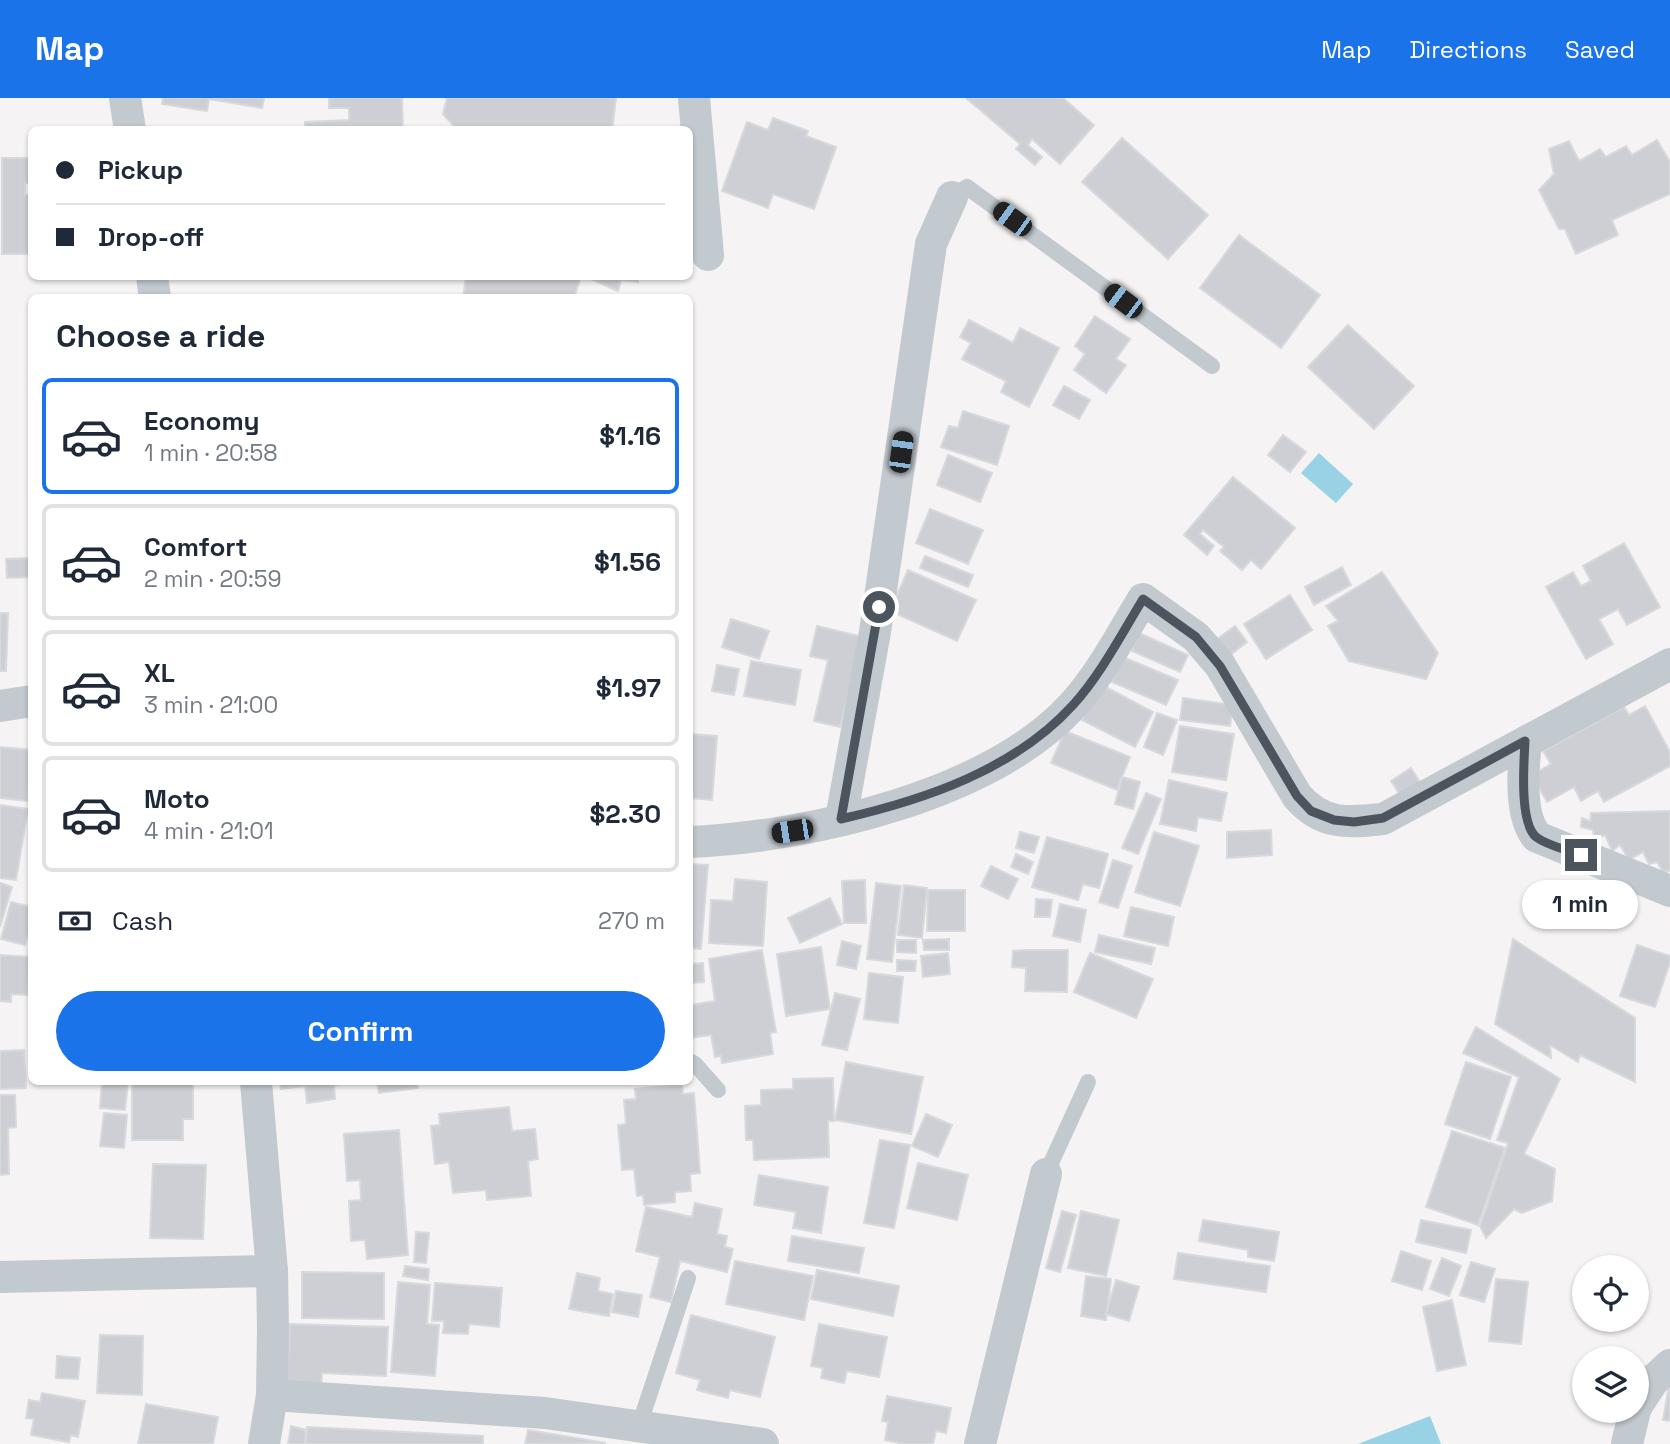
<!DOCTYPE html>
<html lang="en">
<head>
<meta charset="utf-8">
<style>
  :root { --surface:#fff; --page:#f2f2f3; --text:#1f2937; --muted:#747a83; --line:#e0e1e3; --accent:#1a73e8 }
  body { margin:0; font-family:"Space Grotesk",sans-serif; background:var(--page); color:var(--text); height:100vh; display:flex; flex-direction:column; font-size:26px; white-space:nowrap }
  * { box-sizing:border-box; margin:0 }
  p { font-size:23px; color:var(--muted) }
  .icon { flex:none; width:38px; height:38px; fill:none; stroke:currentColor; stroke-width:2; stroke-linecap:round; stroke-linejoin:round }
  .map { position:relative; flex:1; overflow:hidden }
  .sheet { position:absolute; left:28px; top:196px; width:665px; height:791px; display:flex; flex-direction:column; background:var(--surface); border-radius:10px; box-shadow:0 2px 5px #0004 }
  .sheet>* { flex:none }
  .hud { position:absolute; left:28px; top:28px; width:665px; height:154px; border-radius:10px; box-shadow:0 2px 5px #0004; display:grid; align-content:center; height:154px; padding:0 28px; background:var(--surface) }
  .fabs { position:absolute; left:1572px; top:1157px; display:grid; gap:14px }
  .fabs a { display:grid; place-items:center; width:77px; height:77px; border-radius:50%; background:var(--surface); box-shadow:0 2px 5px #0004; font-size:35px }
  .end { position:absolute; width:32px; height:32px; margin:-16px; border:9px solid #4c555e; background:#fff; box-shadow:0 0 0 4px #fff }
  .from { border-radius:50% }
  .bubble { position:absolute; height:49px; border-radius:24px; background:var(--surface); box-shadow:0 2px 5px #0004; font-size:23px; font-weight:700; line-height:49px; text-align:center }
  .car { position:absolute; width:21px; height:42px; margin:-21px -10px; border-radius:9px; box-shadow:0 0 5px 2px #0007; background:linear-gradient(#222 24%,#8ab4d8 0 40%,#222 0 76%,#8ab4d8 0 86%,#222 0) }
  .hud b { display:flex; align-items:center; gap:24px; height:66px; font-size:26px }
  .hud b+b { border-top:2px solid var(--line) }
  .hud i { width:18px; height:18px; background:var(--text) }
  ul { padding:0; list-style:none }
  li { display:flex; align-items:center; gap:21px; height:116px; margin:0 14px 10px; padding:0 14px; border:4px solid var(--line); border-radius:10px }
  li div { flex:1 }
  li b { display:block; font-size:26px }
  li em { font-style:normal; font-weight:700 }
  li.on { border-color:var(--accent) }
  li>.icon { width:63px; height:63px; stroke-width:1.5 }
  h2 { padding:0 28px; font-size:32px; line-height:84px }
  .pay { display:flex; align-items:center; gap:18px; height:77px; padding:0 28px; font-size:26px }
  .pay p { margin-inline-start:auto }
  .button { display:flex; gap:14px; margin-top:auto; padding:14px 28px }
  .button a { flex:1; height:80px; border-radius:42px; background:var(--accent); color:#fff; font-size:28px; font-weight:700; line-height:80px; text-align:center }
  header { display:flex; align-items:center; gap:42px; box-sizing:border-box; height:98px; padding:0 35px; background:var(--accent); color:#fff }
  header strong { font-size:33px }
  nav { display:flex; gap:38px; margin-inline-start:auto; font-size:24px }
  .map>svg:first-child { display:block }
  .water { fill:#99d2e5 }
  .building { fill:#cdcfd4; stroke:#d7d9dd; stroke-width:2 }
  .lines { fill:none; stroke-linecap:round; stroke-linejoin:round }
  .service { stroke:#c2c9cf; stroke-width:16 }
  .minor { stroke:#c2c9cf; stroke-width:32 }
  .route { stroke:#4c555e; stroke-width:9 }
</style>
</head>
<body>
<header>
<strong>Map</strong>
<nav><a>Map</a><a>Directions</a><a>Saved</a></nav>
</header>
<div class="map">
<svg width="1670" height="1346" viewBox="0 0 1670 1346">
  <rect width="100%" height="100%" fill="#f5f3f3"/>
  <!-- water -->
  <g class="water">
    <polygon points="1319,355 1353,386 1336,405 1301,375"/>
    <polygon points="1430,1318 1441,1346 1358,1346"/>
  </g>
  <!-- building -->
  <g class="building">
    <polygon points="163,0 264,0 262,10 209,1 207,13 162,6"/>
    <polygon points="329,0 402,0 403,32 305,32 305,24 349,22 349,10 329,10"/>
    <polygon points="447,0 616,0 612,32 457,32 443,16"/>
    <polygon points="966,0 1063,0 1094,27 1060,66 1032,41 1028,47 1042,59 1035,67 1016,51 1020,46"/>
    <polygon points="773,20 808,33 806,38 836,49 814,111 773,96 768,110 722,93 747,24 768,32"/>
    <polygon points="1122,40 1208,117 1168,161 1082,84"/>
    <polygon points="1657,42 1670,64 1670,96 1612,122 1618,137 1576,156 1565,131 1559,131 1539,92 1554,76 1549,51 1569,43 1579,63 1600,51 1606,59 1626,48 1632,57"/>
    <polygon points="2,60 32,60 32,85 25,85 25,97 32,97 32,156 2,156"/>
    <polygon points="1239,137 1320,197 1281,250 1200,190"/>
    <polygon points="466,178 581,178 575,197 589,200 463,200"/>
    <polygon points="584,178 638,178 638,184 621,182 618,193"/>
    <polygon points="1095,218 1130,241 1116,261 1126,267 1106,295 1074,272 1085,256 1075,248"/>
    <polygon points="969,222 1013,245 1020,230 1059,250 1029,309 1001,294 1006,283 962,261 971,245 960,239"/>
    <polygon points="1348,227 1414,288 1374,331 1308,269"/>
    <polygon points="1064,288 1090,302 1079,321 1053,307"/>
    <polygon points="963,313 1009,328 997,367 941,349 949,328 958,330"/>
    <polygon points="1283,337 1306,354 1290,374 1268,357"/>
    <polygon points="948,357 992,375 980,404 937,387"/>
    <polygon points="1233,379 1295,430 1261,471 1251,462 1242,472 1220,453 1224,449 1203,432 1200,436 1214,448 1207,457 1184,437"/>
    <polygon points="930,411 983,432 968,466 916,445"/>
    <polygon points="1624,445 1660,509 1627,527 1618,511 1599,521 1613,546 1586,561 1546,489 1573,474 1581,488 1591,483 1583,468"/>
    <polygon points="925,458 973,477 968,489 920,470"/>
    <polygon points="32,460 32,479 7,480 6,461"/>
    <polygon points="1342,469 1351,487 1314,507 1305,489"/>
    <polygon points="908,472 976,502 957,543 890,513"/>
    <polygon points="1382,474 1438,555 1426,581 1349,563 1328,528 1338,523 1326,508"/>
    <polygon points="1290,497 1312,532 1266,561 1244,526"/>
    <polygon points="0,515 8,515 6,573 0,573"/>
    <polygon points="731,521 769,533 759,561 722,549"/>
    <polygon points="817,528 863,539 840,629 814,623 828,562 810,558"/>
    <polygon points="1235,528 1247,544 1229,558 1216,542"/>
    <polygon points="1139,535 1188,557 1180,574 1132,553"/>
    <polygon points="1123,559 1178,582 1166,607 1112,584"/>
    <polygon points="751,563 801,572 795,607 744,598"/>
    <polygon points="717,567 739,571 734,597 712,593"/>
    <polygon points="1100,586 1153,614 1135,649 1082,622"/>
    <polygon points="1183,600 1233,607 1230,628 1180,622"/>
    <polygon points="1645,608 1670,654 1670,668 1604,704 1598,693 1581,703 1574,689 1547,704 1532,677 1551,666 1543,653 1624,609 1629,617"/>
    <polygon points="1157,615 1177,622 1163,657 1144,649"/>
    <polygon points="1180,628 1234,636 1226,682 1172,674"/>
    <polygon points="1065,633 1130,659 1117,692 1051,665"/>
    <polygon points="690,636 717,638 712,702 690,700"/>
    <polygon points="0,649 32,652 27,703 0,700"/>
    <polygon points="1411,670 1423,689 1404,702 1391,683"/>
    <polygon points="1122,679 1140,684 1133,711 1115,706"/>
    <polygon points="1169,682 1227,695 1221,723 1198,719 1196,733 1160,726"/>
    <polygon points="1146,695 1161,701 1138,756 1122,750"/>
    <polygon points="0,707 28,711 16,782 0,780"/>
    <polygon points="1670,713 1670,773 1663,774 1657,764 1649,766 1643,754 1629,762 1620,747 1612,753 1605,737 1594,741 1593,732 1581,729 1582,720 1590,723 1591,715"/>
    <polygon points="1271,732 1272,757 1227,760 1227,734"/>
    <polygon points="1020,734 1039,739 1034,755 1016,750"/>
    <polygon points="1154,734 1199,748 1180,808 1135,794"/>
    <polygon points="1047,739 1108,756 1099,790 1083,786 1078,802 1032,789"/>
    <polygon points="1016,756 1033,764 1028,776 1011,769"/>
    <polygon points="1113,762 1132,768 1118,810 1099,804"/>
    <polygon points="690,766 708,767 701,851 690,850"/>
    <polygon points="991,768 1018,781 1008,801 981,788"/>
    <polygon points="735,781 767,784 763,848 709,845 711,802 733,803"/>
    <polygon points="865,782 866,825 844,825 842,783"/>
    <polygon points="0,785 12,789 0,829"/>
    <polygon points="876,785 901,788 892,864 867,861"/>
    <polygon points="904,787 927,790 922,840 898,837"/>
    <polygon points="928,792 965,792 965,833 927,833"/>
    <polygon points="830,800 842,826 800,845 788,820"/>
    <polygon points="1036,801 1052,802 1050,819 1035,819"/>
    <polygon points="11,804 32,809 32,821 25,847 1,841"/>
    <polygon points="1060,806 1086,812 1080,844 1053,838"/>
    <polygon points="1131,809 1174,819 1168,848 1124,838"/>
    <polygon points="1099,837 1155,850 1151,866 1095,854"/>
    <polygon points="949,841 949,852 924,852 923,842"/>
    <polygon points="1513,841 1635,920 1635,984 1580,957 1578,964 1550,947 1551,960 1495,926"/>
    <polygon points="897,842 916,842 916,855 897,854"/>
    <polygon points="842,843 861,848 856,871 837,867"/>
    <polygon points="1637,847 1670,858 1670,864 1655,909 1620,898"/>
    <polygon points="821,849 830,911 786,918 777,856"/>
    <polygon points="762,852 776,934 770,935 773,956 722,965 721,958 715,959 711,937 690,940 690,907 715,903 709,861"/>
    <polygon points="1025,852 1068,852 1067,894 1025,893 1026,870 1012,869 1013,853"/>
    <polygon points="948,855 950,876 923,879 921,858"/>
    <polygon points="1090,855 1153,881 1136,920 1074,894"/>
    <polygon points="0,857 30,859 27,897 11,896 11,904 0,903"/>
    <polygon points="897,862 916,863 915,873 897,873"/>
    <polygon points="703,865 704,884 690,885 690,866"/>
    <polygon points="869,875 903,879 898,925 864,921"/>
    <polygon points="835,895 860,901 847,952 822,947"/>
    <polygon points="1476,929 1560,981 1524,1056 1555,1071 1552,1103 1522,1115 1514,1111 1486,1140 1480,1128 1508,1045 1497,1042 1519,979 1463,955"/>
    <polygon points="24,952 26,990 0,991 0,953"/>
    <polygon points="846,964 923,979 911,1036 835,1022"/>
    <polygon points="1466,964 1511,979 1490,1041 1445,1026"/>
    <polygon points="833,980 834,1023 828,1023 829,1059 754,1062 753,1042 746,1042 745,1008 761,1007 761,992 793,991 793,981"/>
    <polygon points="102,984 128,984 125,1012 100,1010"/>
    <polygon points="132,984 193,984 193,1021 183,1021 183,1042 132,1042"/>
    <polygon points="280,984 360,984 334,987 335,1001 307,1005 305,988 281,991"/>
    <polygon points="377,984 417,984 418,990 379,995"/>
    <polygon points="682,987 683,996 694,995 700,1075 690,1076 691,1093 675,1094 675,1104 644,1107 643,1097 637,1098 634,1071 622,1072 618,1027 626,1026 624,1002 636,1001 635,991"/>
    <polygon points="0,997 15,997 16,1029 8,1030 9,1076 0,1077"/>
    <polygon points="509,1009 512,1033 535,1031 538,1061 528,1063 531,1098 487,1102 486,1092 453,1095 449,1064 435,1066 431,1028 440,1027 439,1016"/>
    <polygon points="104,1015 127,1017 124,1050 100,1048"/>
    <polygon points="926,1016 952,1027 938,1059 912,1048"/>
    <polygon points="399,1032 408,1157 367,1161 365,1142 351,1143 349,1103 361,1102 360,1082 347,1083 344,1036"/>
    <polygon points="1452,1033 1505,1050 1478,1127 1426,1109"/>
    <polygon points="880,1042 910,1047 894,1130 864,1125"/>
    <polygon points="918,1065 968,1077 957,1122 907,1110"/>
    <polygon points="153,1066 206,1067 203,1141 150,1140"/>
    <polygon points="759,1077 828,1089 821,1135 793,1130 796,1114 754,1107"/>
    <polygon points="695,1105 722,1111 717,1136 727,1138 725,1149 733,1151 727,1174 680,1163 671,1204 650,1199 660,1159 636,1153 646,1109 692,1119"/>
    <polygon points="1062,1113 1076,1117 1060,1174 1046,1170"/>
    <polygon points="1081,1113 1119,1122 1106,1178 1068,1170"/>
    <polygon points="1203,1122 1279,1134 1274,1163 1248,1159 1248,1152 1199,1143"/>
    <polygon points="1421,1122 1471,1132 1466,1155 1416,1144"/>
    <polygon points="416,1134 429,1135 426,1165 414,1164"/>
    <polygon points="792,1138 864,1150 859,1175 788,1163"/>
    <polygon points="1401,1153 1431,1163 1422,1192 1392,1183"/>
    <polygon points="1178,1155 1270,1168 1266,1194 1174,1181"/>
    <polygon points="1442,1160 1461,1168 1449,1198 1430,1191"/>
    <polygon points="735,1163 813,1178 804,1222 726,1206"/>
    <polygon points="1471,1164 1495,1171 1484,1204 1460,1197"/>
    <polygon points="405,1168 429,1171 428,1182 403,1178"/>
    <polygon points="817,1172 899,1188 893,1218 811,1201"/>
    <polygon points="302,1174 384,1175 384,1221 302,1220"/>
    <polygon points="577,1175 600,1180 598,1193 613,1196 609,1218 569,1211"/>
    <polygon points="1086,1178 1111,1181 1106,1222 1081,1218"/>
    <polygon points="1496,1181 1528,1184 1521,1246 1489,1243"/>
    <polygon points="1116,1182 1139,1189 1129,1223 1106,1216"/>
    <polygon points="398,1184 430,1187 427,1226 439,1227 435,1278 391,1274"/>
    <polygon points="435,1185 502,1190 499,1229 469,1226 468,1236 443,1235 444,1223 432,1223"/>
    <polygon points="616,1193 642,1197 638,1219 612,1214"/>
    <polygon points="1452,1202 1466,1267 1437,1273 1423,1209"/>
    <polygon points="691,1217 775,1239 760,1299 730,1292 728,1300 697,1292 700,1282 676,1275"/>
    <polygon points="290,1226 388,1229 386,1278 322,1275 321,1289 287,1288"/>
    <polygon points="819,1226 887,1239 879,1279 847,1273 844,1285 821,1280 823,1270 811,1268"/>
    <polygon points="100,1237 143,1238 142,1297 97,1295"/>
    <polygon points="57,1258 80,1260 78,1281 56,1280"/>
    <polygon points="1670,1282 1670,1323 1663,1322"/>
    <polygon points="42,1295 85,1303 78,1339 71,1337 69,1344 31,1337 34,1321 26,1320 29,1302 40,1304"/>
    <polygon points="887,1298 951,1310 946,1335 936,1333 933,1346 904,1346 885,1342 888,1324 882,1323"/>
    <polygon points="146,1306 218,1319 213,1346 138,1346"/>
    <polygon points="291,1328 306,1332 305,1346 288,1346"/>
    <polygon points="307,1329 483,1338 483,1346 306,1346"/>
    <polygon points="528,1332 606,1345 525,1346"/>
  </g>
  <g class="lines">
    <!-- service -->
    <g class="service">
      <polyline points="952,99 967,89 1212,268"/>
      <polyline points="690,963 695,966 718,992"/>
      <polyline points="1046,1076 1088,984"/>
      <polyline points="639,1328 688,1180"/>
    </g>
    <!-- minor -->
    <g class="minor">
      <polyline points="125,0 130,32"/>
      <polyline points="694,0 708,157"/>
      <polyline points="152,178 155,200"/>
      <polyline points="0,608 32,603"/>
      <path d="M1526 644C1523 670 1519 718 1537 739L1670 793"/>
      <polyline points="841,721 875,534 931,146 952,99"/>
      <path d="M690 744C808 739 990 698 1073 607 1101 576 1121 537 1143 501L1196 539 1220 567 1297 698C1322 727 1347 725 1383 721L1670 566"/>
      <polyline points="256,984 272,1173 273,1231 272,1297 264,1346"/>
      <polyline points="0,1179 272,1173"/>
      <polyline points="272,1297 545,1315 763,1346"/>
      <polyline points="1636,1309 1653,1283 1670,1267"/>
      <polyline points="980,1346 1046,1076"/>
      <polyline points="1627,1346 1635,1312"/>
    </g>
  </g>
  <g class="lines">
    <!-- route -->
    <path class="route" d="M879 509 841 721C924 702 1014 672 1073 607 1101 576 1121 537 1143 501L1196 539 1220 568 1297 698 1311 713 1334 722 1354 724 1383 720 1525 643C1524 664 1519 724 1536 739 1548 748 1568 752 1581 757"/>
  </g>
</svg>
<div class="fabs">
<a><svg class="icon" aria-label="locate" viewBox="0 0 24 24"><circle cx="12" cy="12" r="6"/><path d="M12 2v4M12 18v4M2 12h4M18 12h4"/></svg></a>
<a><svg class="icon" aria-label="layers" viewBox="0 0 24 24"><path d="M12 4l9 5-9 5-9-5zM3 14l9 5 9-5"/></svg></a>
</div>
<i class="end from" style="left:879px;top:509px"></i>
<i class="end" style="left:1581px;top:757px"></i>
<div class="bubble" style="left:1522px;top:782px;width:116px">1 min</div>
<i class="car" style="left:1012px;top:121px;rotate:306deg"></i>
<i class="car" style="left:1123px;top:203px;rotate:307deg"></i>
<i class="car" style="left:901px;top:354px;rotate:8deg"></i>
<i class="car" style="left:792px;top:733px;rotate:261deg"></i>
<div class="hud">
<b><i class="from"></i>Pickup</b>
<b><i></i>Drop-off</b>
</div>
<section class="sheet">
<h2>Choose a ride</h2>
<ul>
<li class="on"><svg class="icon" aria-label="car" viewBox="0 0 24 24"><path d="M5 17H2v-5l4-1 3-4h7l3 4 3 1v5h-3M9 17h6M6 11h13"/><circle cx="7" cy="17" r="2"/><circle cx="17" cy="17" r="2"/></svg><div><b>Economy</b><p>1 min · 20:58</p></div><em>$1.16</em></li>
<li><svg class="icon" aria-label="car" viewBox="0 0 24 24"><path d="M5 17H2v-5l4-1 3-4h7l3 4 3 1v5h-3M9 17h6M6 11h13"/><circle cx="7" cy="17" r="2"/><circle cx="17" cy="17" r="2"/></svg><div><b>Comfort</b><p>2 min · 20:59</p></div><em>$1.56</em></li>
<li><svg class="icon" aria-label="car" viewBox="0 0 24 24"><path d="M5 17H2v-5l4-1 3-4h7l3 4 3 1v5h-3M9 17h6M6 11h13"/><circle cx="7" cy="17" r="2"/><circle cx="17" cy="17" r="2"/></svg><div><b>XL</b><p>3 min · 21:00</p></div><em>$1.97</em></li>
<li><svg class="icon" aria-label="car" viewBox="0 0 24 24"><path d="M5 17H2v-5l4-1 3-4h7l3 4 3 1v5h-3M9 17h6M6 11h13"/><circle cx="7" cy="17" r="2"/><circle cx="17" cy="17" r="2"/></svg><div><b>Moto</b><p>4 min · 21:01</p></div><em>$2.30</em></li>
</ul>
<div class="pay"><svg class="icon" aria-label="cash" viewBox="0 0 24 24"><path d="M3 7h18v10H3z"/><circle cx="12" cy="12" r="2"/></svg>Cash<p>270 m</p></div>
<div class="button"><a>Confirm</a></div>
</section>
</div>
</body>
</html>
